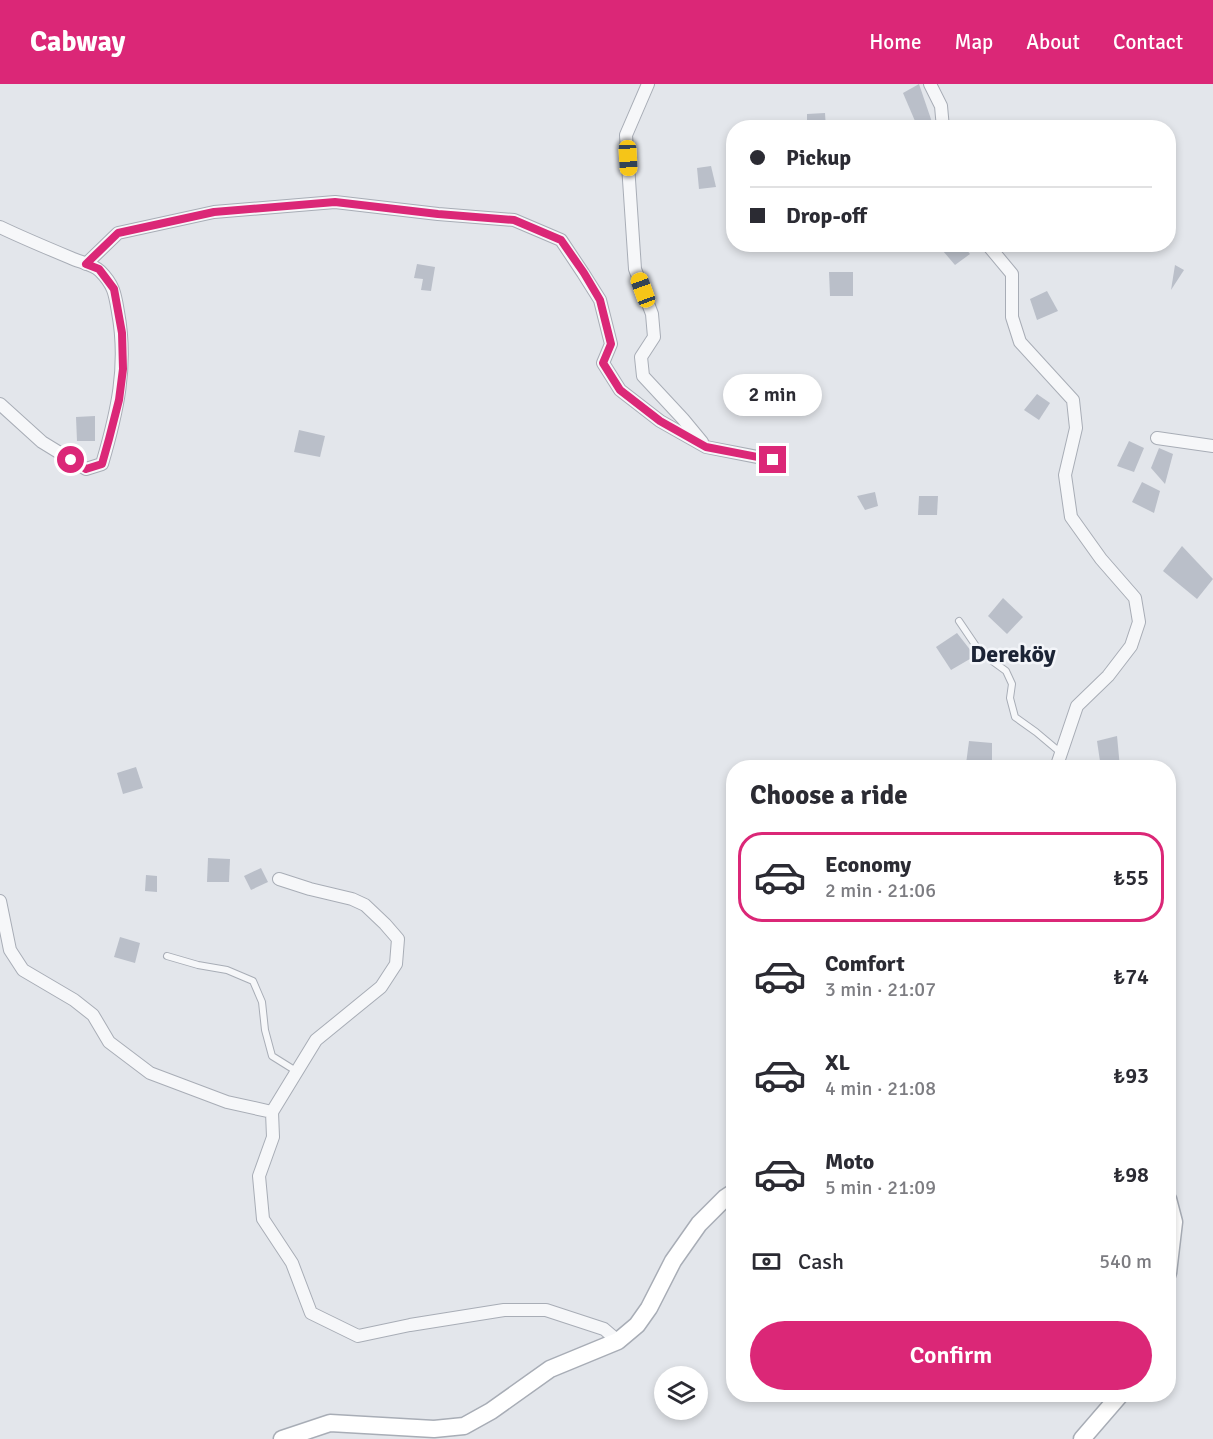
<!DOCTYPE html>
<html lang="en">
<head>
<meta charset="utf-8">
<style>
  :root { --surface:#fff; --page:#f2f2f3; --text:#2b2b33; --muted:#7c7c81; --line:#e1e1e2; --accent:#db2777 }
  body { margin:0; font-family:Signika,sans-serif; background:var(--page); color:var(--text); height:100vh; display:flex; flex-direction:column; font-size:22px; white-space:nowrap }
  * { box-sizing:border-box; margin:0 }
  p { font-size:20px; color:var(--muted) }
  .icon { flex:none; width:33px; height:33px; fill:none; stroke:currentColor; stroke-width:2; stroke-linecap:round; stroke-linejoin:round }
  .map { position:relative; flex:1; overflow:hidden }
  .side { position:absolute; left:726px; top:676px; width:450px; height:642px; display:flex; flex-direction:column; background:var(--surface); border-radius:24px; box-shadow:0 3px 9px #0003 }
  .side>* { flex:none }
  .hud { position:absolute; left:726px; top:36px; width:450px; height:132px; border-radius:24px; box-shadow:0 3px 9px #0003; display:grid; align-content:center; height:132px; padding:0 24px; background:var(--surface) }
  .fabs { position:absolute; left:654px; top:1282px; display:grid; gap:12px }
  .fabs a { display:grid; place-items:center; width:54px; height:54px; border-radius:50%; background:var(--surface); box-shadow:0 3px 9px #0003; font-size:30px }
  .end { position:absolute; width:27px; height:27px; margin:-14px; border:8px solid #db2777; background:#fff; box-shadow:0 0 0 3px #fff }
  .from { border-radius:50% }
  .bubble { position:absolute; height:42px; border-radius:21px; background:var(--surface); box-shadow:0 3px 9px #0003; font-size:20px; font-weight:600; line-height:42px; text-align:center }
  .car { position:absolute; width:18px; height:36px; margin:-18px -9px; border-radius:8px; box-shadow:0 0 4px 2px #0007; background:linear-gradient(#f5c518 24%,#345 0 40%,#f5c518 0 76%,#345 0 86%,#f5c518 0) }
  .hud b { display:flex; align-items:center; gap:21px; height:57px; font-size:22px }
  .hud b+b { border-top:2px solid var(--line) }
  .hud i { width:15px; height:15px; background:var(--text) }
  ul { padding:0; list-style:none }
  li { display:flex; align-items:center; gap:18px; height:90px; margin:0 12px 9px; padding:0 12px; border:3px solid transparent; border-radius:24px }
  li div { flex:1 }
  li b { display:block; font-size:22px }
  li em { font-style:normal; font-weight:600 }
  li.active { border-color:var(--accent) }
  li>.icon { width:54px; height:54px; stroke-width:1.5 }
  h2 { padding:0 24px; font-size:27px; line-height:72px }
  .pay { display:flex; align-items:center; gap:15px; height:66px; padding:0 24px; font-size:22px }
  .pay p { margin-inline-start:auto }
  .cta { display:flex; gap:12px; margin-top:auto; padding:12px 24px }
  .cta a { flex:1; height:69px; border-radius:36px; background:var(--accent); color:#fff; font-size:24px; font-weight:600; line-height:69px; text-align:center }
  header { display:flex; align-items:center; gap:36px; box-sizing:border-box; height:84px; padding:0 30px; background:var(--accent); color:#fff }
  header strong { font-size:28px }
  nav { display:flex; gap:33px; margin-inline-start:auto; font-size:21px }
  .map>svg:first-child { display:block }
  .building { fill:#babfc9 }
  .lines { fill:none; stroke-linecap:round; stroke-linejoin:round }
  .lane-casing { stroke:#a8adb6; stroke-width:8 }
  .street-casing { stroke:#a8adb6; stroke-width:14 }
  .secondary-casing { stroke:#a8adb6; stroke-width:19 }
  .lane { stroke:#f6f7f9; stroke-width:6 }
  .street { stroke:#f6f7f9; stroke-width:12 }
  .secondary { stroke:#fff; stroke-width:16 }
  .route { stroke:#db2777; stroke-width:8 }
  .labels { text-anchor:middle; stroke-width:5; stroke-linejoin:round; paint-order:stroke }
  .quarter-label { font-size:24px; font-weight:bold; fill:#1c2435; stroke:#f3f5f9 }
</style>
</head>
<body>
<header>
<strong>Cabway</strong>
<nav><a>Home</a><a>Map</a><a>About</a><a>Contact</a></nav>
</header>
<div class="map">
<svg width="1213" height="1355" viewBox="0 0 1213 1355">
  <rect width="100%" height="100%" fill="#e3e6eb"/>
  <!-- building -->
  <g class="building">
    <polygon points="919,0 934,44 918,44 903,9"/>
    <polygon points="825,29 826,44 807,44 807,30"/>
    <polygon points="711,82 716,103 699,105 697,84"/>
    <polygon points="937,160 962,160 970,170 955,181"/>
    <polygon points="417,180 435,183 431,207 421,206 423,195 414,194"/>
    <polygon points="1175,181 1184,186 1171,206"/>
    <polygon points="829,188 853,188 853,212 830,212"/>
    <polygon points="1047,207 1058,227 1037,236 1030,215"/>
    <polygon points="1037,310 1050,319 1039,336 1024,326"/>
    <polygon points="95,332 95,357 77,357 76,333"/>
    <polygon points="299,346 325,352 320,373 294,368"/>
    <polygon points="1129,357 1144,364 1134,388 1117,382"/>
    <polygon points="1159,364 1173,370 1165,400 1151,384"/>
    <polygon points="1142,398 1160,407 1154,429 1132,418"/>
    <polygon points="875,408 878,422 865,426 857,412"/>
    <polygon points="919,412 938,412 937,431 918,431"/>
    <polygon points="1182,462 1213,495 1197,515 1163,487"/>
    <polygon points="1003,514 1023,533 1007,550 988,532"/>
    <polygon points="957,549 975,572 951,586 936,563"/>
    <polygon points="1117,652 1120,684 1101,684 1097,657"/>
    <polygon points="969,657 992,659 992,681 966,680"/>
    <polygon points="136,683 143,704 123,710 117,689"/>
    <polygon points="208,774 230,775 229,798 207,798"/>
    <polygon points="261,784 268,798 251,806 244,792"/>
    <polygon points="146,791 157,792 157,808 145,807"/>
    <polygon points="120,853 140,859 135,879 114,873"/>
  </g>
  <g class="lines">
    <!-- lane casing -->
    <g class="lane-casing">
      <g id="lane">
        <polyline points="959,537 980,568 1006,587 1012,600 1010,614 1015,633 1036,648 1061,669"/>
        <polyline points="167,872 198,881 227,886 253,897 262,918 265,946 272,972 296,987"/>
      </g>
    </g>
    <!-- street casing -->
    <g class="street-casing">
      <g id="street">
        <polyline points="648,0 626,51 635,185 652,230 654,253 641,273 643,292 683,335 702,358"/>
        <polyline points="930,0 941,22 943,44"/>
        <path d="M0 143C23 154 47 164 71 174 80 178 94 181 100 187 114 201 115 210 118 228 128 282 117 329 102 380L86 385 42 358 0 320"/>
        <polyline points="987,160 1012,190 1012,233 1020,258 1073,316 1076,344 1065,391 1071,433 1101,475 1135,514 1139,538 1131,562 1108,592 1077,622 1056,684"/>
        <polyline points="86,180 118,149 214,128 335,118 438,130 514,136 561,156 583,189 600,216 611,260 603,279 620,306 660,337 706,363 773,376"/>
        <polyline points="1157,354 1213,362"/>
        <polyline points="0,817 10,866 23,886 74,916 93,931 109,958 150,989 227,1018 272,1028 273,1053 259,1092 263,1135 292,1179 311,1229 358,1252 410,1241 504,1226 546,1226 604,1245 618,1257"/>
        <polyline points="272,1028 316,956 381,903 396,880 398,855 385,840 365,821 352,815 310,805 279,795"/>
      </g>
    </g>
    <!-- secondary casing -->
    <g class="secondary-casing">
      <g id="secondary">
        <polyline points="1168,1115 1174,1138 1168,1189"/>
        <polyline points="282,1355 330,1339 434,1345 464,1342 491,1327 550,1285 618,1257 637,1241 649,1224 673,1177 699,1140 725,1114 734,1108"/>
        <polyline points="1082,1355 1120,1311"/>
      </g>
    </g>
    <!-- lane -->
    <use href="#lane" class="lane"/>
    <!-- street -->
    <use href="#street" class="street"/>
    <!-- secondary -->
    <use href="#secondary" class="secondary"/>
  </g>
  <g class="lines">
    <!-- route -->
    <polyline class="route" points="71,376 86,385 102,380 109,355 119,316 123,285 122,249 114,205 99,185 86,180 118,149 214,128 335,118 438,130 514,136 561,156 584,189 600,216 611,260 603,279 620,306 660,337 706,363 773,376"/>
  </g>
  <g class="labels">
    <!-- quarter labels -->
    <g class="quarter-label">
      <text x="1013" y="578">Dereköy</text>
    </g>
  </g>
</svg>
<div class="fabs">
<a><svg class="icon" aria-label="layers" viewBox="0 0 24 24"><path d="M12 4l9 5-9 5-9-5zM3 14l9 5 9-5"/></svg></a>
</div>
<i class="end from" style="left:71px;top:376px"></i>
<i class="end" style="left:773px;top:376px"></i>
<div class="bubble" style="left:723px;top:290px;width:99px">2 min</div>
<i class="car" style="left:628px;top:74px;rotate:177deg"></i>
<i class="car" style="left:643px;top:206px;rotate:340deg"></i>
<div class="hud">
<b><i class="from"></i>Pickup</b>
<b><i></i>Drop-off</b>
</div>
<section class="side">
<h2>Choose a ride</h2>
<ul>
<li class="active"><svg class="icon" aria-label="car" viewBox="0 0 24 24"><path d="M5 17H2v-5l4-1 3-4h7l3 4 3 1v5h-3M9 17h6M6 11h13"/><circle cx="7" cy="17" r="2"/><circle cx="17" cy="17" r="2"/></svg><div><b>Economy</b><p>2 min · 21:06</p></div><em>₺55</em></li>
<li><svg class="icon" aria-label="car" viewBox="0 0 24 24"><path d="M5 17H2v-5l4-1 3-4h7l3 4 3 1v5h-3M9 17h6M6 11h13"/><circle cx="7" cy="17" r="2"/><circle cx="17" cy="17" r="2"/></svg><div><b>Comfort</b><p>3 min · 21:07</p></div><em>₺74</em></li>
<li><svg class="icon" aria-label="car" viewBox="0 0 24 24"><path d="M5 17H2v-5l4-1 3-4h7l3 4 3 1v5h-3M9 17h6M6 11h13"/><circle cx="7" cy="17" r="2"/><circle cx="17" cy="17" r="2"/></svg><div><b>XL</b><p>4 min · 21:08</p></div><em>₺93</em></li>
<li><svg class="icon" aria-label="car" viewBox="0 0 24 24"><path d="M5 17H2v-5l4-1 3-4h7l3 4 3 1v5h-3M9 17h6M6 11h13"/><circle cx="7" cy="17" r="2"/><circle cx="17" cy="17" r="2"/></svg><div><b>Moto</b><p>5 min · 21:09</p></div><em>₺98</em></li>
</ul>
<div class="pay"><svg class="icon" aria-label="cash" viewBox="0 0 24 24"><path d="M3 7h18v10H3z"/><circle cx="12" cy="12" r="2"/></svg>Cash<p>540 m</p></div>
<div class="cta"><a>Confirm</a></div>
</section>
</div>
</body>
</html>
